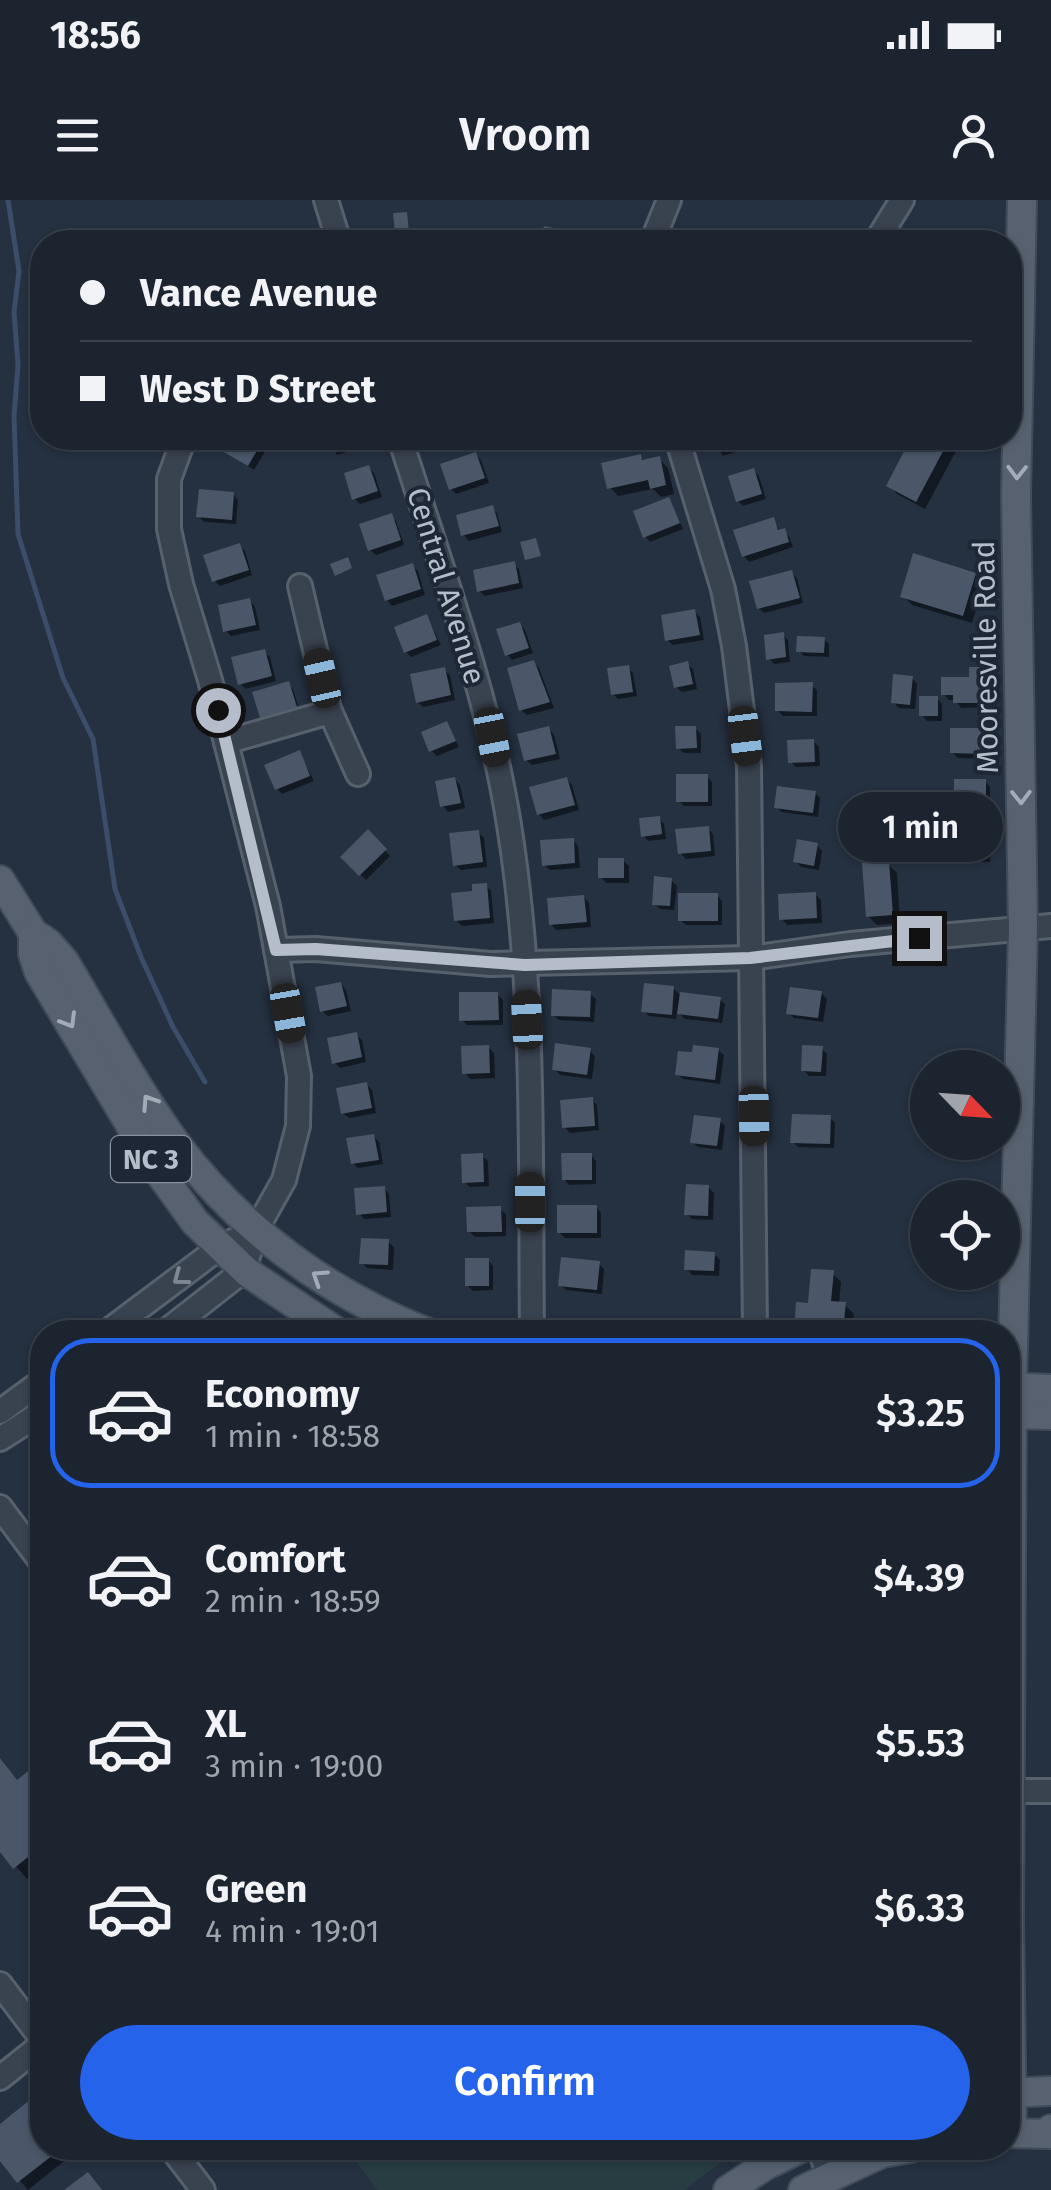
<!DOCTYPE html>
<html lang="en">
<head>
<meta charset="utf-8">
<style>
  :root { --surface:#1c2430; --page:#29303c; --text:#f1f3f6; --muted:#a0a4ab; --line:#3a414c; --accent:#2563eb }
  body { margin:0; font-family:"Fira Sans",sans-serif; background:var(--page); color:var(--text); height:100vh; display:flex; flex-direction:column; font-size:38px; white-space:nowrap }
  * { box-sizing:border-box; margin:0 }
  p { font-size:32px; color:var(--muted) }
  .icon { flex:none; width:55px; height:55px; fill:none; stroke:currentColor; stroke-width:2; stroke-linecap:round; stroke-linejoin:round }
  .map { position:relative; flex:1; overflow:hidden }
  .details { position:absolute; left:30px; top:1120px; width:990px; height:840px; display:flex; flex-direction:column; background:var(--surface); border-radius:40px; box-shadow:0 2px 8px #0004,0 0 0 2px var(--line) }
  .details>* { flex:none }
  .top-card { position:absolute; left:30px; top:30px; width:992px; height:220px; border-radius:40px; box-shadow:0 2px 8px #0004,0 0 0 2px var(--line); display:grid; align-content:center; height:220px; padding:0 50px; background:var(--surface) }
  .needle { width:65px; rotate:115deg }
  .fabs { position:absolute; left:910px; top:850px; display:grid; gap:20px }
  .fabs a { display:grid; place-items:center; width:110px; height:110px; border-radius:50%; background:var(--surface); box-shadow:0 2px 8px #0004,0 0 0 2px var(--line); font-size:50px }
  .end { position:absolute; width:45px; height:45px; margin:-22px; border:12px solid #b5bdca; background:#111; box-shadow:0 0 0 5px #111 }
  .from { border-radius:50% }
  .bubble { position:absolute; height:70px; border-radius:35px; background:var(--surface); box-shadow:0 2px 8px #0004,0 0 0 2px var(--line); font-size:32px; font-weight:600; line-height:70px; text-align:center }
  .car { position:absolute; width:30px; height:60px; margin:-30px -15px; border-radius:12px; box-shadow:0 0 8px 2px #0007; background:linear-gradient(#222 24%,#8ab4d8 0 40%,#222 0 76%,#8ab4d8 0 86%,#222 0) }
  .top-card b { display:flex; align-items:center; gap:35px; height:95px; font-size:38px }
  .top-card b+b { border-top:2px solid var(--line) }
  .top-card i { width:25px; height:25px; background:var(--text) }
  ul { padding:18px 0 0; list-style:none }
  li { display:flex; align-items:center; gap:30px; height:150px; margin:0 20px 15px; padding:0 30px; border:5px solid transparent; border-radius:40px }
  li div { flex:1 }
  li b { display:block; font-size:38px }
  li em { font-style:normal; font-weight:600 }
  li.selected { border-color:var(--accent) }
  li>.icon { width:90px; height:90px; stroke-width:1.5 }
  .cta { display:flex; gap:20px; margin-top:auto; padding:20px 50px }
  .cta a { flex:1; height:115px; border-radius:60px; background:var(--accent); color:#fff; font-size:40px; font-weight:600; line-height:115px; text-align:center }
  .status { display:flex; justify-content:space-between; align-items:center; height:70px; padding:0 50px; background:var(--surface); direction:ltr }
  .status svg { height:28px; fill:currentColor }
  header { display:flex; justify-content:space-between; align-items:center; height:130px; padding:0 50px; background:var(--surface); font-size:45px; font-weight:600 }
  .map>svg:first-child { display:block }
  .green { fill:#273d41 }
  .shadow { fill:#0007 }
  .lines { fill:none; stroke-linecap:round; stroke-linejoin:round }
  .stream { stroke:#3b4d69; stroke-width:5 }
  .building { fill:#4b5769 }
  .minor-casing { stroke:#57606d; stroke-width:28 }
  .major-casing { stroke:#424b59; stroke-width:32 }
  .minor { stroke:#39424f; stroke-width:22 }
  .major { stroke:#57616f; stroke-width:28 }
  .oneway { stroke:#a2abb8 }
  .oneway2 { stroke:#7d8693 }
  .route { stroke:#b5bdca; stroke-width:12 }
  .labels { text-anchor:middle; stroke-width:8; stroke-linejoin:round; paint-order:stroke }
  .shield { fill:#1e2735; stroke:#88909d; stroke-width:2.5 }
  .shield-label { font-size:28px; font-weight:bold; fill:#b5bdca }
  .street-label { font-size:30px; fill:#b5bdca; stroke:#1e2735 }
</style>
</head>
<body>
<div class="status"><b>18:56</b><svg viewBox="0 0 49 12"><path d="M0 12V9h3v3zM5 12V6h3v6zM10 12V3h3v9zM15 12V0h3v12zM26 1h20v11H26zM47 4h2v5h-2z"/></svg></div>
<header><svg class="icon" aria-label="menu" viewBox="0 0 24 24"><path d="M4 6h16M4 12h16M4 18h16"/></svg>Vroom<svg class="icon" aria-label="person" viewBox="0 0 24 24"><circle cx="12" cy="8" r="4"/><path d="M4 21q1-7 8-7t8 7"/></svg></header>
<div class="map">
<svg width="1051" height="1990" viewBox="0 0 1051 1990">
  <rect width="100%" height="100%" fill="#253040"/>
  <!-- green -->
  <polygon class="green" points="346,1948 739,1948 685,1990 377,1990"/>
  <!-- shadow -->
  <g class="shadow">
    <polygon points="223,238 249,238 266,250 254,270 218,246"/>
    <polygon points="328,238 376,238 378,242 337,255"/>
    <polygon points="713,238 750,238 753,246 723,256"/>
    <polygon points="914,238 963,238 925,309 897,294 889,285"/>
    <polygon points="476,255 481,260 489,283 456,294 451,289"/>
    <polygon points="640,257 646,262 659,259 668,268 674,294 661,297 653,289 618,296 610,287"/>
    <polygon points="369,268 374,273 382,297 360,304 354,298"/>
    <polygon points="753,270 759,276 766,299 743,306 738,301"/>
    <polygon points="233,294 238,300 236,324 204,322 199,316"/>
    <polygon points="669,300 683,329 650,342 645,336"/>
    <polygon points="492,308 497,313 502,332 469,341 464,335"/>
    <polygon points="391,316 396,321 404,345 376,355 370,350"/>
    <polygon points="773,320 781,332 789,336 793,347 749,362 744,356"/>
    <polygon points="239,346 245,351 252,375 220,386 214,380"/>
    <polygon points="514,364 519,369 523,388 485,396 479,391"/>
    <polygon points="412,366 418,371 425,395 392,406 387,400"/>
    <polygon points="791,373 797,378 803,403 764,413 759,408"/>
    <polygon points="975,375 984,384 972,423 912,405 903,396"/>
    <polygon points="250,401 255,407 260,430 231,436 225,430"/>
    <polygon points="694,411 700,417 704,440 673,445 667,440"/>
    <polygon points="427,417 441,445 411,457 406,452"/>
    <polygon points="519,424 525,430 533,453 512,460 507,454"/>
    <polygon points="783,435 788,440 790,462 774,464 769,458"/>
    <polygon points="824,439 829,444 829,457 804,456 799,451"/>
    <polygon points="264,452 270,457 276,481 245,489 240,483"/>
    <polygon points="534,463 539,468 554,508 527,515 521,510"/>
    <polygon points="687,464 693,469 697,489 682,492 676,487"/>
    <polygon points="628,468 633,473 637,496 618,499 613,494"/>
    <polygon points="983,469 988,475 989,507 961,508 955,500 949,500 944,494"/>
    <polygon points="444,470 450,475 455,500 423,507 418,502"/>
    <polygon points="912,478 917,484 915,509 899,508 893,502"/>
    <polygon points="288,484 293,489 300,512 267,523 262,517"/>
    <polygon points="811,485 817,490 817,516 783,516 777,510"/>
    <polygon points="937,498 942,504 942,521 927,521 922,515"/>
    <polygon points="447,524 459,547 437,556 432,551"/>
    <polygon points="695,528 701,534 701,553 684,553 678,548"/>
    <polygon points="549,529 554,535 560,559 532,565 526,560"/>
    <polygon points="984,531 989,536 989,559 958,558 952,552"/>
    <polygon points="813,541 819,547 820,566 796,567 791,562"/>
    <polygon points="299,553 314,581 282,594 277,589"/>
    <polygon points="707,577 712,582 712,606 684,606 679,601"/>
    <polygon points="455,579 460,585 465,608 448,612 443,606"/>
    <polygon points="567,580 572,585 579,610 544,620 539,614"/>
    <polygon points="985,581 990,587 990,610 962,610 957,604"/>
    <polygon points="815,593 820,598 818,617 782,612 776,607"/>
    <polygon points="659,619 664,624 666,639 648,641 643,635"/>
    <polygon points="708,629 713,634 715,656 686,659 680,653"/>
    <polygon points="478,632 484,638 487,667 461,670 455,665"/>
    <polygon points="368,633 390,656 366,680 343,657"/>
    <polygon points="986,633 991,638 990,662 963,661 957,655"/>
    <polygon points="573,640 578,646 580,668 550,670 544,665"/>
    <polygon points="817,645 822,651 819,670 801,667 796,661"/>
    <polygon points="623,660 629,666 629,683 606,683 601,677"/>
    <polygon points="888,664 897,673 900,723 877,725 868,716"/>
    <polygon points="671,680 677,686 674,710 660,709 654,704"/>
    <polygon points="486,686 491,691 494,723 462,726 456,720 475,693"/>
    <polygon points="815,694 821,700 822,723 787,725 782,719"/>
    <polygon points="717,695 722,701 722,725 686,725 680,720"/>
    <polygon points="584,697 589,703 591,727 556,730 551,724"/>
    <polygon points="341,784 346,790 351,811 328,816 322,811"/>
    <polygon points="673,788 679,794 719,799 725,804 722,823 685,819 677,811 676,819 649,816 644,811"/>
    <polygon points="821,793 827,799 823,822 794,818 789,813"/>
    <polygon points="497,794 503,800 503,825 467,825 462,820"/>
    <polygon points="590,794 596,799 594,822 559,820 553,815"/>
    <polygon points="356,835 362,840 366,862 340,868 334,862"/>
    <polygon points="489,848 494,853 495,878 470,879 465,873"/>
    <polygon points="822,849 827,854 826,876 809,876 803,870"/>
    <polygon points="589,850 595,856 592,879 560,875 554,869"/>
    <polygon points="718,850 724,855 720,884 683,879 678,874"/>
    <polygon points="367,885 372,890 376,913 349,918 343,913"/>
    <polygon points="592,900 597,905 599,930 570,933 564,927"/>
    <polygon points="830,918 835,923 834,948 798,947 793,942"/>
    <polygon points="720,921 725,926 722,950 698,947 692,942"/>
    <polygon points="373,936 379,942 383,964 358,968 353,963"/>
    <polygon points="591,955 596,961 596,984 569,985 564,979"/>
    <polygon points="482,956 488,961 489,986 470,987 464,982"/>
    <polygon points="708,987 714,993 713,1020 692,1019 687,1014"/>
    <polygon points="384,988 389,994 391,1017 364,1019 359,1013"/>
    <polygon points="596,1007 601,1013 601,1038 565,1038 559,1032"/>
    <polygon points="500,1009 506,1014 506,1036 475,1037 469,1031"/>
    <polygon points="388,1042 394,1047 393,1070 367,1068 362,1063"/>
    <polygon points="714,1054 720,1060 719,1076 692,1075 687,1069"/>
    <polygon points="488,1060 493,1066 493,1090 473,1091 467,1085"/>
    <polygon points="599,1064 604,1069 602,1094 566,1090 561,1085"/>
    <polygon points="832,1073 841,1082 839,1104 845,1105 854,1114 852,1132 797,1132 810,1106"/>
    <polygon points="0,1558 18,1582 42,1564 42,1667 27,1679 0,1648"/>
    <polygon points="31,1902 42,1914 42,1948 68,1948 73,1954 28,1990 0,1957 0,1927"/>
  </g>
  <g class="lines">
    <!-- stream -->
    <polyline class="stream" points="8,0 19,71 14,112 18,165 14,216 18,334 63,478 93,539 115,689 141,757 173,827 205,882"/>
  </g>
  <!-- building -->
  <g class="building">
    <polygon points="407,12 409,33 395,34 393,13"/>
    <polygon points="544,26 563,30 560,42 541,38"/>
    <polygon points="220,238 254,238 262,242 248,266 215,247"/>
    <polygon points="325,238 368,238 329,251"/>
    <polygon points="711,238 748,238 749,241 715,252"/>
    <polygon points="911,238 950,238 916,302 886,286"/>
    <polygon points="476,252 485,278 449,290 440,264"/>
    <polygon points="641,254 642,260 660,256 666,285 650,289 648,280 607,289 601,263"/>
    <polygon points="369,265 378,291 352,300 344,273"/>
    <polygon points="754,268 762,294 736,302 728,276"/>
    <polygon points="199,289 234,292 232,320 196,317"/>
    <polygon points="669,297 680,323 643,338 633,311"/>
    <polygon points="493,305 499,326 461,336 456,315"/>
    <polygon points="392,313 401,340 368,351 359,324"/>
    <polygon points="774,317 778,330 785,328 789,342 742,357 733,330"/>
    <polygon points="536,338 541,356 525,360 520,342"/>
    <polygon points="240,343 249,370 212,382 203,355"/>
    <polygon points="913,353 976,373 963,416 900,397"/>
    <polygon points="348,357 352,368 335,376 330,364"/>
    <polygon points="515,361 519,383 477,392 473,370"/>
    <polygon points="413,363 421,389 385,401 376,375"/>
    <polygon points="792,370 800,398 757,409 749,381"/>
    <polygon points="250,398 256,425 223,432 218,405"/>
    <polygon points="695,409 700,435 665,441 661,415"/>
    <polygon points="427,414 437,440 404,453 394,427"/>
    <polygon points="520,422 529,448 505,456 496,429"/>
    <polygon points="784,432 786,457 766,460 764,435"/>
    <polygon points="797,436 825,437 824,453 796,452"/>
    <polygon points="265,449 272,476 238,485 231,457"/>
    <polygon points="534,460 550,502 519,511 507,468"/>
    <polygon points="688,461 693,484 674,488 669,466"/>
    <polygon points="629,465 633,492 611,495 607,468"/>
    <polygon points="445,467 451,495 416,503 410,474"/>
    <polygon points="969,467 984,467 984,503 953,503 953,495 941,495 941,477 969,477"/>
    <polygon points="893,474 913,476 910,505 891,503"/>
    <polygon points="289,481 297,507 260,518 252,492"/>
    <polygon points="813,482 812,512 775,511 775,483"/>
    <rect x="919" y="496" width="19" height="20"/>
    <polygon points="447,521 456,541 429,552 421,532"/>
    <polygon points="549,526 556,554 524,561 517,534"/>
    <polygon points="675,526 696,526 697,548 676,549"/>
    <polygon points="950,528 985,528 984,554 950,553"/>
    <polygon points="814,539 815,562 788,563 787,540"/>
    <polygon points="300,550 310,576 275,590 264,565"/>
    <rect x="676" y="574" width="32" height="28"/>
    <polygon points="455,577 461,603 440,607 435,581"/>
    <polygon points="567,577 575,605 537,615 529,587"/>
    <polygon points="954,579 986,579 986,605 954,606"/>
    <polygon points="777,586 816,591 813,613 774,608"/>
    <polygon points="660,616 662,634 641,637 639,618"/>
    <polygon points="709,626 711,651 678,654 675,629"/>
    <polygon points="368,629 387,649 359,676 340,657"/>
    <polygon points="956,629 987,631 986,657 955,656"/>
    <polygon points="479,630 483,662 453,666 449,633"/>
    <polygon points="574,638 575,663 542,666 540,640"/>
    <polygon points="797,639 818,643 814,666 793,662"/>
    <rect x="598" y="658" width="26" height="20"/>
    <polygon points="889,661 893,715 866,717 862,663"/>
    <polygon points="654,676 672,678 670,706 652,705"/>
    <polygon points="487,683 490,718 454,721 451,693 472,691 472,684"/>
    <polygon points="816,692 817,718 779,720 778,694"/>
    <rect x="678" y="693" width="40" height="28"/>
    <polygon points="584,695 587,722 549,725 547,698"/>
    <polygon points="341,782 347,806 320,812 315,787"/>
    <polygon points="644,783 674,786 672,815 641,812"/>
    <polygon points="790,787 822,791 818,818 786,814"/>
    <polygon points="552,789 591,791 590,817 551,816"/>
    <polygon points="459,792 498,792 499,820 459,821"/>
    <polygon points="680,792 721,797 718,819 677,814"/>
    <polygon points="357,832 362,857 332,864 327,838"/>
    <polygon points="555,843 591,848 587,875 552,870"/>
    <polygon points="489,845 490,873 462,874 461,846"/>
    <polygon points="693,845 719,848 715,880 675,875 678,851 692,852"/>
    <polygon points="802,845 823,846 821,872 801,871"/>
    <polygon points="367,882 372,908 341,914 336,888"/>
    <polygon points="593,897 595,926 562,928 560,900"/>
    <polygon points="792,914 831,915 830,944 790,943"/>
    <polygon points="694,915 721,918 717,946 690,943"/>
    <polygon points="374,934 379,960 351,964 346,938"/>
    <polygon points="483,953 484,982 462,983 461,954"/>
    <polygon points="561,953 592,953 592,980 562,980"/>
    <polygon points="686,984 709,985 708,1016 684,1015"/>
    <polygon points="385,986 387,1012 356,1015 354,988"/>
    <rect x="557" y="1005" width="40" height="28"/>
    <polygon points="501,1006 502,1032 467,1032 466,1007"/>
    <polygon points="361,1038 389,1039 388,1065 359,1064"/>
    <polygon points="685,1050 715,1052 714,1071 684,1070"/>
    <polygon points="561,1057 600,1061 597,1090 558,1086"/>
    <rect x="465" y="1058" width="24" height="28"/>
    <polygon points="811,1069 834,1070 831,1101 846,1102 843,1132 794,1132 796,1102 808,1103"/>
    <polygon points="0,1558 17,1580 42,1560 42,1646 13,1669 0,1652"/>
    <polygon points="31,1899 42,1913 42,1948 62,1948 17,1983 0,1961 0,1924"/>
    <polygon points="88,1972 102,1990 64,1990"/>
  </g>
  <g class="lines">
    <!-- minor casing -->
    <g class="minor-casing">
      <g id="minor">
        <polyline points="326,0 339,42"/>
        <polyline points="652,42 669,0"/>
        <polyline points="876,42 902,0"/>
        <path d="M400 238C439 361 489 497 509 625 536 792 530 963 532 1132"/>
        <polyline points="677,238 723,389 734,446 749,566 755,1132"/>
        <polyline points="329,509 358,574"/>
        <polyline points="226,542 319,515 329,509 300,386"/>
        <polyline points="276,750 316,749 491,764 750,758 850,744 1051,726"/>
        <polyline points="107,1132 219,1048 235,1040"/>
        <polyline points="165,1132 244,1070 256,1030 284,980 298,926 299,876 268,706 210,480 181,384 169,329 169,279 184,238"/>
        <polyline points="0,1212 42,1181"/>
        <polyline points="0,1239 42,1212"/>
        <polyline points="0,1307 42,1363"/>
        <polyline points="1008,1591 1051,1591"/>
        <polyline points="0,1784 35,1830"/>
        <polyline points="0,1878 40,1846"/>
        <polyline points="171,1948 203,1990"/>
        <polyline points="819,1948 830,1978"/>
      </g>
    </g>
    <!-- major casing -->
    <g class="major-casing">
      <g id="major">
        <path d="M0 680 33 733 48 743 64 761C101 823 135 887 177 945 240 1029 329 1094 426 1132"/>
        <polyline points="33,733 33,754 39,772 156,968 195,1022 247,1072 337,1132"/>
        <polyline points="1008,1187 1051,1189"/>
        <polyline points="1008,1214 1051,1215"/>
        <polyline points="1008,1893 1051,1891"/>
        <polyline points="1008,1933 1050,1934 1051,1929"/>
        <polyline points="1012,1933 1009,1720 1012,1187 1023,728 1016,296 1022,0"/>
        <polyline points="728,1990 766,1965 801,1948"/>
        <polyline points="803,1990 882,1953 911,1948"/>
      </g>
    </g>
    <!-- minor -->
    <use href="#minor" class="minor"/>
    <!-- major -->
    <use href="#major" class="major"/>
  </g>
  <!-- one-way arrows -->
  <defs><path id="oneway-chevron" d="M-2-3.5L2.5 0L-2 3.5" fill="none" stroke-width="1.6" stroke-linecap="round" stroke-linejoin="round" transform="scale(2.5)"/></defs>
  <g class="oneway">
    <use href="#oneway-chevron" transform="translate(1017 272) rotate(91)"/>
    <use href="#oneway-chevron" transform="translate(1021 597) rotate(89)"/>
    <use href="#oneway-chevron" transform="translate(69 821) rotate(59)"/>
    <use href="#oneway-chevron" transform="translate(149 902) rotate(-123)"/>
    <use href="#oneway-chevron" transform="translate(319 1077) rotate(-147)"/>
  </g>
  <use class="oneway2" href="#oneway-chevron" transform="translate(180 1078) rotate(143)"/>
  <g class="lines">
    <!-- route -->
    <polyline class="route" points="218,510 276,750 316,749 525,765 750,758 919,738"/>
  </g>
  <g class="labels">
    <!-- shield labels -->
    <rect class="shield" x="111" y="936" width="80" height="46" rx="8"/>
    <g class="shield-label">
      <text x="151" y="969">NC 3</text>
    </g>
    <!-- street labels -->
    <g class="street-label">
      <text transform="translate(446 386) rotate(73)" y="10">Central Avenue</text>
      <text transform="translate(986 457) rotate(-91)" y="10">Mooresville Road</text>
    </g>
  </g>
</svg>
<div class="fabs">
<a><svg class="needle" viewBox="-14 -14 28 28"><path d="M0-13l5 13h-10z" fill="#e53935"/><path d="M0 13l5-13h-10z" fill="#a0a4ab"/></svg></a>
<a><svg class="icon" aria-label="locate" viewBox="0 0 24 24"><circle cx="12" cy="12" r="6"/><path d="M12 2v4M12 18v4M2 12h4M18 12h4"/></svg></a>
</div>
<i class="end from" style="left:218px;top:510px"></i>
<i class="end" style="left:919px;top:738px"></i>
<div class="bubble" style="left:838px;top:592px;width:165px">1 min</div>
<i class="car" style="left:322px;top:478px;rotate:347deg"></i>
<i class="car" style="left:745px;top:536px;rotate:173deg"></i>
<i class="car" style="left:492px;top:537px;rotate:169deg"></i>
<i class="car" style="left:288px;top:813px;rotate:170deg"></i>
<i class="car" style="left:527px;top:820px;rotate:357deg"></i>
<i class="car" style="left:754px;top:916px;rotate:179deg"></i>
<i class="car" style="left:530px;top:1002px;rotate:0deg"></i>
<div class="top-card">
<b><i class="from"></i>Vance Avenue</b>
<b><i></i>West D Street</b>
</div>
<section class="details">
<ul>
<li class="selected"><svg class="icon" aria-label="car" viewBox="0 0 24 24"><path d="M5 17H2v-5l4-1 3-4h7l3 4 3 1v5h-3M9 17h6M6 11h13"/><circle cx="7" cy="17" r="2"/><circle cx="17" cy="17" r="2"/></svg><div><b>Economy</b><p>1 min · 18:58</p></div><em>$3.25</em></li>
<li><svg class="icon" aria-label="car" viewBox="0 0 24 24"><path d="M5 17H2v-5l4-1 3-4h7l3 4 3 1v5h-3M9 17h6M6 11h13"/><circle cx="7" cy="17" r="2"/><circle cx="17" cy="17" r="2"/></svg><div><b>Comfort</b><p>2 min · 18:59</p></div><em>$4.39</em></li>
<li><svg class="icon" aria-label="car" viewBox="0 0 24 24"><path d="M5 17H2v-5l4-1 3-4h7l3 4 3 1v5h-3M9 17h6M6 11h13"/><circle cx="7" cy="17" r="2"/><circle cx="17" cy="17" r="2"/></svg><div><b>XL</b><p>3 min · 19:00</p></div><em>$5.53</em></li>
<li><svg class="icon" aria-label="car" viewBox="0 0 24 24"><path d="M5 17H2v-5l4-1 3-4h7l3 4 3 1v5h-3M9 17h6M6 11h13"/><circle cx="7" cy="17" r="2"/><circle cx="17" cy="17" r="2"/></svg><div><b>Green</b><p>4 min · 19:01</p></div><em>$6.33</em></li>
</ul>
<div class="cta"><a>Confirm</a></div>
</section>
</div>
</body>
</html>
